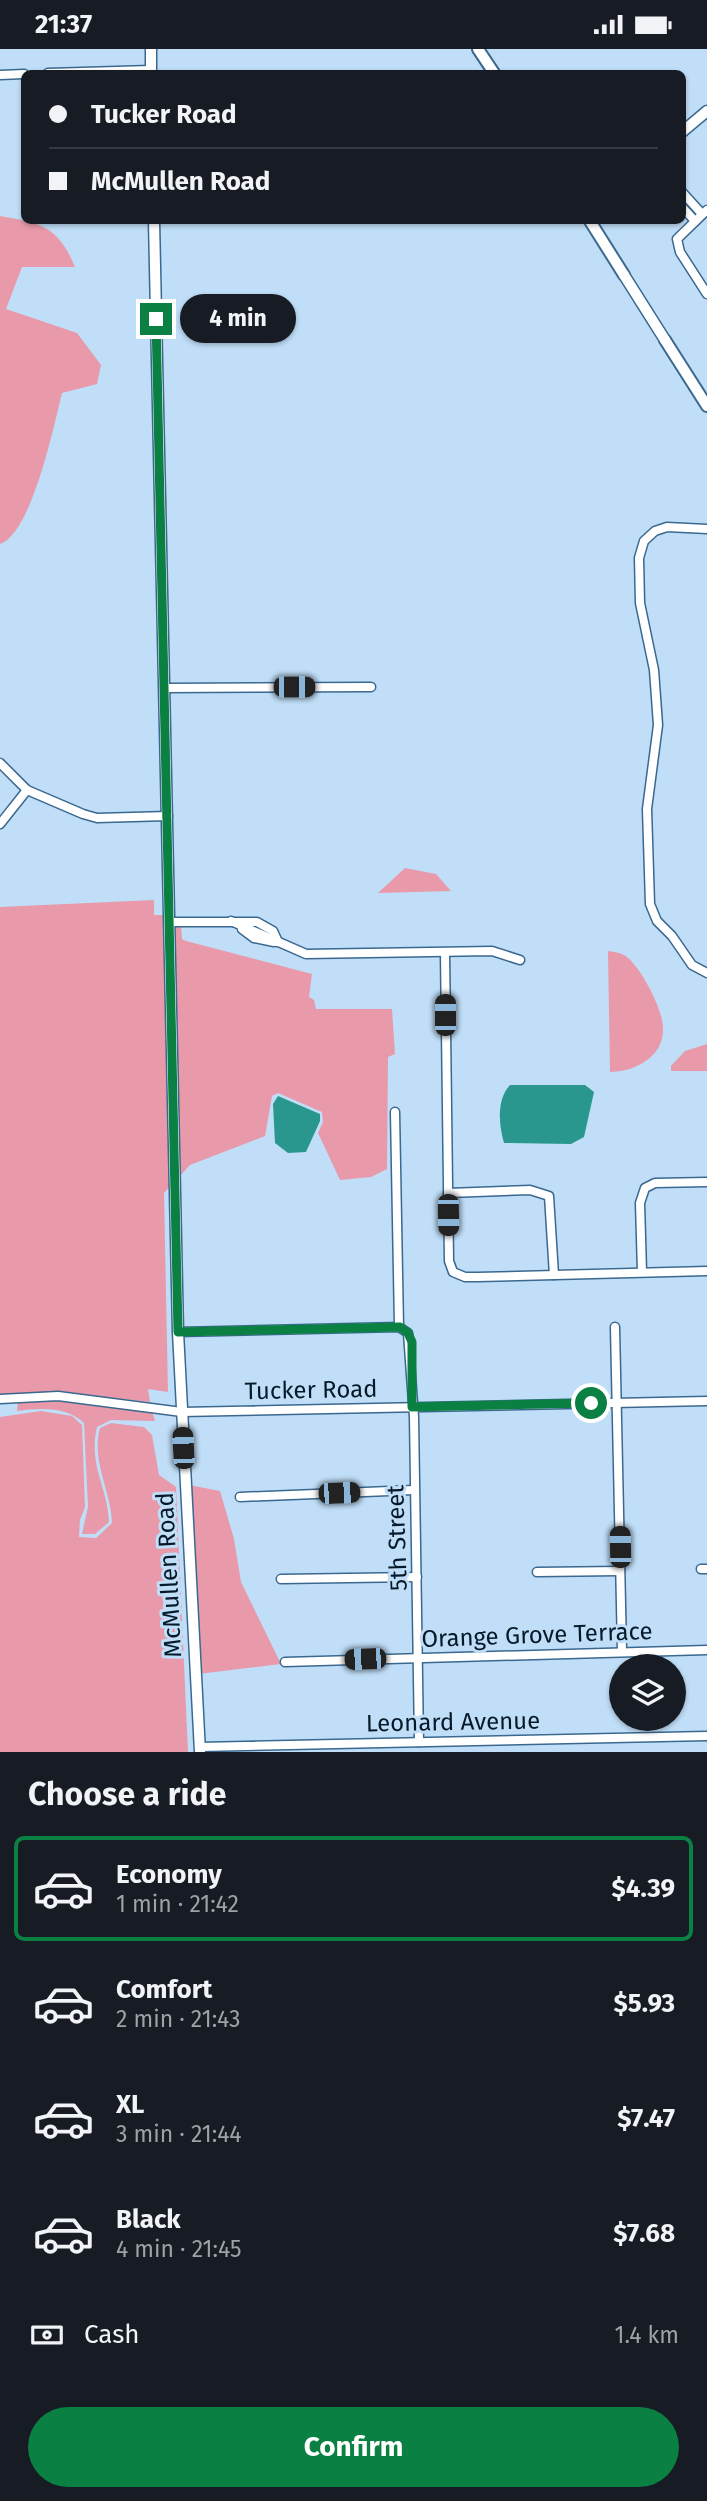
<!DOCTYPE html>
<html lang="en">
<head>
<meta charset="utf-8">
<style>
  :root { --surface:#171b24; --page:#242831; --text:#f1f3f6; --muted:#9ea1a6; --line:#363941; --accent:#0b8043 }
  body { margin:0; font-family:"Fira Sans",sans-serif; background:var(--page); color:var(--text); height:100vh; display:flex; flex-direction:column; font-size:26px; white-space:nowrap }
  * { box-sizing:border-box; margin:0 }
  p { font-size:23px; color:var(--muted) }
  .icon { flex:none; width:38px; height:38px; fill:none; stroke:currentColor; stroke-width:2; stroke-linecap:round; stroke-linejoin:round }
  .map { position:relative; height:1703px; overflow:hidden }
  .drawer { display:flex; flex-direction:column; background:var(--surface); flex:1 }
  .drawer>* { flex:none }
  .banner { position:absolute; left:21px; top:21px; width:665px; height:154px; border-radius:10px; box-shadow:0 2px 5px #0004; display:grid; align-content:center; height:154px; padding:0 28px; background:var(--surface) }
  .fabs { position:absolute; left:609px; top:1605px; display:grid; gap:14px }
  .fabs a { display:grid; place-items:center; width:77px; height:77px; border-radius:50%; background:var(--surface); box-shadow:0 2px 5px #0004; font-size:35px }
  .end { position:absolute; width:32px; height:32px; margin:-16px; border:9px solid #0b8043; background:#fff; box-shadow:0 0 0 4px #fff }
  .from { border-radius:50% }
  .bubble { position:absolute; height:49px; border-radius:24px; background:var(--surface); box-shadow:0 2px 5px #0004; font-size:23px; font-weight:700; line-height:49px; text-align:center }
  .car { position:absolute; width:21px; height:42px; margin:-21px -10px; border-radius:9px; box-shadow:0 0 5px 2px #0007; background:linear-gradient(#222 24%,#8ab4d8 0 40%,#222 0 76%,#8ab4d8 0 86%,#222 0) }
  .banner b { display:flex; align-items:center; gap:24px; height:66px; font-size:26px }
  .banner b+b { border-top:2px solid var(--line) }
  .banner i { width:18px; height:18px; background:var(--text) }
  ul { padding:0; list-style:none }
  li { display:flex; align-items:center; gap:21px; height:105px; margin:0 14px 10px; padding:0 14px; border:4px solid transparent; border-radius:10px }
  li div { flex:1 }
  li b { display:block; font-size:26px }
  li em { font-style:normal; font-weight:700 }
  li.active { border-color:var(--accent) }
  li>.icon { width:63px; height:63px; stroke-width:1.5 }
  h2 { padding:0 28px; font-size:32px; line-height:84px }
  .pay { display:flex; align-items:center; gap:18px; height:77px; padding:0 28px; font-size:26px }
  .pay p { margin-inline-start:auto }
  .button { display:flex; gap:14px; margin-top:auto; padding:14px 28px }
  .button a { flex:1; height:80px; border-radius:42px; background:var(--accent); color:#fff; font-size:28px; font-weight:700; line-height:80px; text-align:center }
  .status { display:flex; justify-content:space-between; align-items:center; height:49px; padding:0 35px; background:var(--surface); direction:ltr }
  .status svg { height:19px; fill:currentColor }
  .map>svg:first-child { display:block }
  .green { fill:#e89aaa }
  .water { fill:#29978d }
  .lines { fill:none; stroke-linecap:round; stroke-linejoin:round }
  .minor-casing { stroke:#3a688f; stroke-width:11 }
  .tertiary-casing { stroke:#3a688f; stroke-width:13 }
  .secondary-casing { stroke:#3a688f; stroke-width:14 }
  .minor { stroke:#fff; stroke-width:8 }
  .tertiary { stroke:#fff; stroke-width:10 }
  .secondary { stroke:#fff; stroke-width:10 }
  .route { stroke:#0b8043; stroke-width:9 }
  .labels { text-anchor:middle; stroke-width:6; stroke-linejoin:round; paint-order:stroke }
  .street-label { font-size:24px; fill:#061928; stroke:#c0def8 }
</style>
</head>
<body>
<div class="status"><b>21:37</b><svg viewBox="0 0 49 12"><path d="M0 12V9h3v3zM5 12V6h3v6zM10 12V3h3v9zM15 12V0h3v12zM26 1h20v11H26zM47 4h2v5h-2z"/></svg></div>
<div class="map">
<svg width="707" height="1703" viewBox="0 0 707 1703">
  <rect width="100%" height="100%" fill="#c0def8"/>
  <!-- green -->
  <g class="green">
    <path d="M0 167C41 174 58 177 75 218H22L6 260 77 284 101 316 97 335 62 344C54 376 32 484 0 495Z"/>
    <polygon points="405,819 436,825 451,842 378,844"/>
    <polygon points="154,851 154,866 167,866 172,1135 164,1144 168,1343 148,1340 150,1353 58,1343 0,1346 0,858"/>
    <polygon points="174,877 181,877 182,890 186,892 312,925 309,948 314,951 316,960 392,960 395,1005 388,1008 387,1120 371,1128 340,1131 318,1084 323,1073 322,1063 278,1044 272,1047 265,1087 190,1116 179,1128"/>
    <path d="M608 902C615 903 623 904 628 909 642 921 664 962 663 981 663 1009 633 1023 610 1023Z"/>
    <polygon points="707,995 707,1022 671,1022 671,1017 685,1002"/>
    <path d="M58 1351 152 1362 155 1372 111 1371 97 1378C88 1416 108 1439 109 1473L95 1485H82L88 1458 84 1374C66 1357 41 1359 17 1362L18 1353Z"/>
    <path d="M41 1362 72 1367 82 1376 85 1458 80 1471 79 1488 96 1489 112 1474C111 1441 91 1413 100 1379L111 1374 144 1378 152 1386 159 1426 176 1438 188 1703H0V1368Z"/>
    <polygon points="189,1436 220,1442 234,1490 241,1533 281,1615 198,1625"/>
  </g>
  <!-- water -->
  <g class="water">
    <path d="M510 1036H585L594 1043 584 1088 571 1095 504 1094C499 1076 496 1051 510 1036Z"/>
    <polygon points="278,1047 320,1065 320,1072 306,1103 288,1104 275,1094 273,1055"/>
  </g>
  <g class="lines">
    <!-- minor casing -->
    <g class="minor-casing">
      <g id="minor">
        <polyline points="48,24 151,21"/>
        <polyline points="0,26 24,25"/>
        <polyline points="682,143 702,165"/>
        <polyline points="682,158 695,172"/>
        <polyline points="707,161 677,190 680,203 707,245"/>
        <polyline points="707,480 667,478 655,482 644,492 639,509 640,554 654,621 658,676 647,760 650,855 657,872 672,887 692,916 707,924"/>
        <polyline points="165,639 371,638"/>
        <polyline points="0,714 27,741 83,765 97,769 168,767"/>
        <polyline points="0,775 27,741"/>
        <polyline points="231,872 306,905 492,902 520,911"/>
        <polyline points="170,873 257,873 273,882 278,893"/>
        <polyline points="242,880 254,889 274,893"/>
        <polyline points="445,904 449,1212 453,1223 465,1228 477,1228 707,1222"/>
        <polyline points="395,1063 399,1278"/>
        <polyline points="448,1144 530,1141 549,1147 554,1226"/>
        <polyline points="642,1223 640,1154 645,1139 655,1134 707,1133"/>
        <polyline points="615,1278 622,1602"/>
        <polyline points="178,1283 399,1278 408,1284 414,1368 419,1693"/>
        <polyline points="0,1350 58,1347 182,1363 707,1352"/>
        <polyline points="240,1448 414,1441"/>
        <polyline points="701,1520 707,1520"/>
        <polyline points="537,1523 620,1522"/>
        <polyline points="281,1530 417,1528"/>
        <polyline points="285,1613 707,1601"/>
        <polyline points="200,1698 707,1687"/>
      </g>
    </g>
    <!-- tertiary casing -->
    <g class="tertiary-casing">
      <g id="tertiary">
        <polyline points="151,0 151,24"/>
        <polyline points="682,83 707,62"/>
        <polyline points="154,172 178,1283 200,1703"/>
        <polyline points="624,226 665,291"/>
      </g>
    </g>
    <!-- secondary casing -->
    <g class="secondary-casing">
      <g id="secondary">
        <polyline points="478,0 494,24"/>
        <polyline points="590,172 624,226"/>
        <polyline points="665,291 707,357"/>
      </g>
    </g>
    <!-- minor -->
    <use href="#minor" class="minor"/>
    <!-- tertiary -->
    <use href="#tertiary" class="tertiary"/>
    <!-- secondary -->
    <use href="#secondary" class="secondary"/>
  </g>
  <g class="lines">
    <!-- route -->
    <polyline class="route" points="156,270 178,1283 400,1278 408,1284 412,1293 412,1358 591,1354"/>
  </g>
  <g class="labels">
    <!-- street labels -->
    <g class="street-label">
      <text transform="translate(311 1341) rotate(-1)" y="8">Tucker Road</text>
      <text transform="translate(397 1489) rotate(-92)" y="8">5th Street</text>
      <text transform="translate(169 1526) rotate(-93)" y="8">McMullen Road</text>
      <text transform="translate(537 1586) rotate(-2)" y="8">Orange Grove Terrace</text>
      <text transform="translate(453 1673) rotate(-1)" y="8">Leonard Avenue</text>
    </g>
  </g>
</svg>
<div class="fabs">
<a><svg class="icon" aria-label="layers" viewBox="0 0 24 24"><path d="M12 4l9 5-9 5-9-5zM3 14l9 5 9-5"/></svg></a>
</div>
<i class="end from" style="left:591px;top:1354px"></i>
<i class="end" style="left:156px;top:270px"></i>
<div class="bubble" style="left:180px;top:245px;width:116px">4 min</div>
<i class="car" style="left:294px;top:638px;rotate:90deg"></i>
<i class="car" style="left:445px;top:966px;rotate:0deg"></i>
<i class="car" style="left:448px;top:1166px;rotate:179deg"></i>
<i class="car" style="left:183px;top:1399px;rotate:357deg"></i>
<i class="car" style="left:339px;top:1444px;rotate:88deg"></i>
<i class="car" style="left:620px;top:1498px;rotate:359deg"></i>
<i class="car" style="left:365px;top:1610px;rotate:268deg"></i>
<div class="banner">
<b><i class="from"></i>Tucker Road</b>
<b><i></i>McMullen Road</b>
</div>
</div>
<section class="drawer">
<h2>Choose a ride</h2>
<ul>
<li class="active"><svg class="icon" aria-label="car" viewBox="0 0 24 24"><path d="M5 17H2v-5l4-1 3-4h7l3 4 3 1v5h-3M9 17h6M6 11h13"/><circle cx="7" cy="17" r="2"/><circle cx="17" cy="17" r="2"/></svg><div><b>Economy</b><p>1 min · 21:42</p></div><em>$4.39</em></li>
<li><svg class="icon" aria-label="car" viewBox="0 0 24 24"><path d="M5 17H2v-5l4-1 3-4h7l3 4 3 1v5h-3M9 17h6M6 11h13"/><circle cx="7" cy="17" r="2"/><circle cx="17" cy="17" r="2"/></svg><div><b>Comfort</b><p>2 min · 21:43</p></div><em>$5.93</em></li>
<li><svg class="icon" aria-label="car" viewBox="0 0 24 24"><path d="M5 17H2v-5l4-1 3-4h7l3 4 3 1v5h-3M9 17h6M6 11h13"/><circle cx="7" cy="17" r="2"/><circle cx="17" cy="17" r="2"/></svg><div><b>XL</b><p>3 min · 21:44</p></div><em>$7.47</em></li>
<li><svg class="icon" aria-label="car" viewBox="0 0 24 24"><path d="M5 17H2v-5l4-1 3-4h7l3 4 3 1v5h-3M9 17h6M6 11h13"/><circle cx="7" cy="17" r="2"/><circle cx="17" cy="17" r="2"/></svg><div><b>Black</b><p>4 min · 21:45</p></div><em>$7.68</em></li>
</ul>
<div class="pay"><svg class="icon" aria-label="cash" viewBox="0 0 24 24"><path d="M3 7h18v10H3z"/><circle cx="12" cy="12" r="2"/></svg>Cash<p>1.4 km</p></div>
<div class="button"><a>Confirm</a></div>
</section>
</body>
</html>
